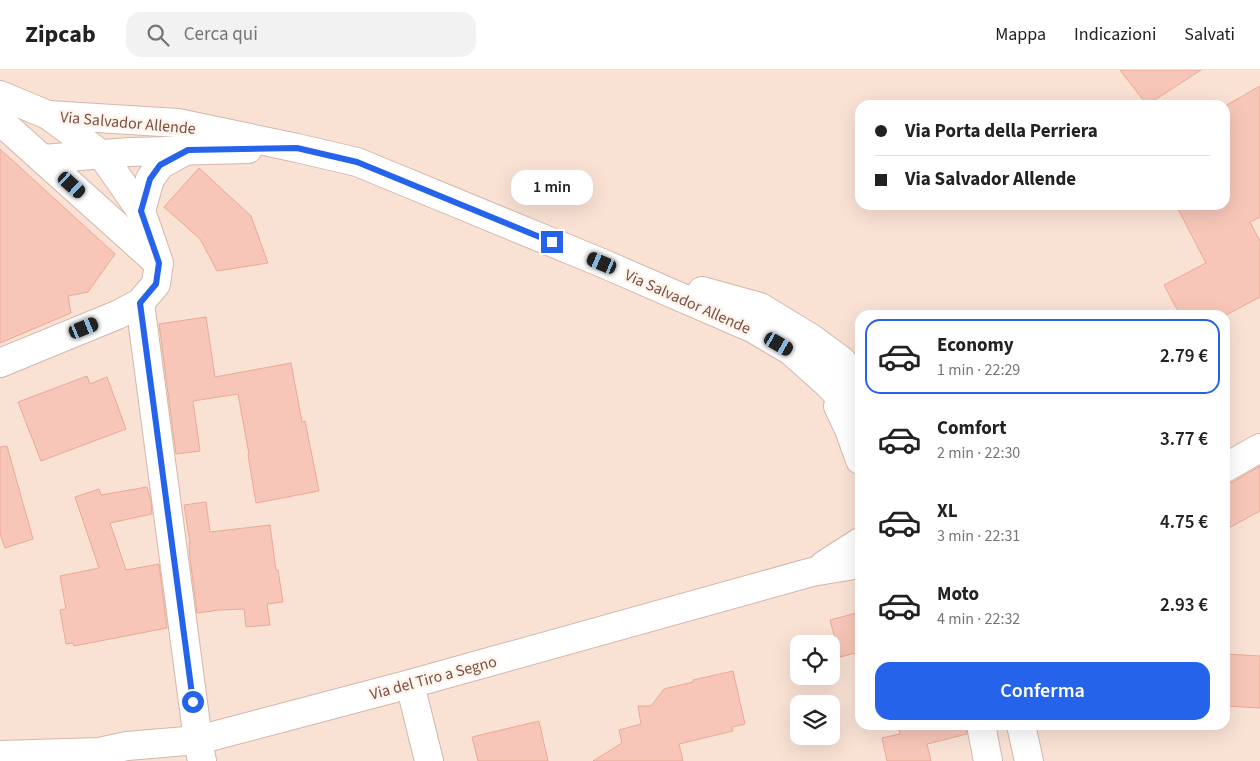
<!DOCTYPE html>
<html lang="it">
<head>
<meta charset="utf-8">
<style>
  :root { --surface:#fff; --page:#f2f2f2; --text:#222; --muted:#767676; --line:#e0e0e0; --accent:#2563eb }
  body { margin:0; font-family:"Source Sans 3",sans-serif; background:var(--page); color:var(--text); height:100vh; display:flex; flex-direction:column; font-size:19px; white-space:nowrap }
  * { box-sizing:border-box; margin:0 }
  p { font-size:16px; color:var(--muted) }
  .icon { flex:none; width:28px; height:28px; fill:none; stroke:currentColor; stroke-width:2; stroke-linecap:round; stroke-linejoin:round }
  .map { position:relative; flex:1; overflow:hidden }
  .details { position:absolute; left:855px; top:240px; width:375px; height:420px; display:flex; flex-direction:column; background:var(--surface); border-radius:15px; box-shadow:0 5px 20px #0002 }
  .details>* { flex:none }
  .top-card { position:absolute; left:855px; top:30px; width:375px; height:110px; border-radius:15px; box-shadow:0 5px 20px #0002; display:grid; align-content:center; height:110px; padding:0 20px; background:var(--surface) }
  .tools { position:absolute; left:790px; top:565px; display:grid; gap:10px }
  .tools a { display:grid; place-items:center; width:50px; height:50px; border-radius:10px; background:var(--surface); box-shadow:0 5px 20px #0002; font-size:25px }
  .end { position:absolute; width:22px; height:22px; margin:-11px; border:6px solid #2563eb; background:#fff; box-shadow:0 0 0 2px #fff }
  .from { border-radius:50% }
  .bubble { position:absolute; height:35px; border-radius:15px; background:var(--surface); box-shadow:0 5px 20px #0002; font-size:16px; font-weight:600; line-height:35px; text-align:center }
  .car { position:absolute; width:15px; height:30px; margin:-15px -8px; border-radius:6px; box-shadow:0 0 4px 1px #0007; background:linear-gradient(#222 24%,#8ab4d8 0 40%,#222 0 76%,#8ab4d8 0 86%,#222 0) }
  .top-card b { display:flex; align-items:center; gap:18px; height:48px; font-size:19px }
  .top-card b+b { border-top:1px solid var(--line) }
  .top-card i { width:12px; height:12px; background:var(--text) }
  ul { padding:9px 0 0; list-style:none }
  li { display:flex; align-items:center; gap:15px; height:75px; margin:0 10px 8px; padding:0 10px; border:2px solid transparent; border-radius:15px }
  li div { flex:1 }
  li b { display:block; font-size:19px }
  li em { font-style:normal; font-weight:600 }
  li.active { border-color:var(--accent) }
  li>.icon { width:45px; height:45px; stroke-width:1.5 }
  .cta { display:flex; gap:10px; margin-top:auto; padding:10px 20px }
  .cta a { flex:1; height:58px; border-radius:15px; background:var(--accent); color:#fff; font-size:20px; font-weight:600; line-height:58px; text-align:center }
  header { display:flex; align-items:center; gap:30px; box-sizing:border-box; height:70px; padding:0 25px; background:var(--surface); border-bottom:1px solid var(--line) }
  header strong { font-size:24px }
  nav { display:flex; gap:28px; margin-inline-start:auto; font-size:18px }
  .search { width:350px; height:45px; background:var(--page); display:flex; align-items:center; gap:12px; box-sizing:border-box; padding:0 18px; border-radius:15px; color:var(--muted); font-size:19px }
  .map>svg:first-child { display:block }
  .residential { fill:#f9e2d4; fill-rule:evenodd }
  .building { fill:#f7c6b8; stroke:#eba896 }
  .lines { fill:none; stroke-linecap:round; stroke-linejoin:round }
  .minor-casing { stroke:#d4b6aa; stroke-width:30 }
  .tertiary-casing { stroke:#d4b6aa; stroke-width:30 }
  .minor { stroke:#fff; stroke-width:28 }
  .tertiary { stroke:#fff; stroke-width:28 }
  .route { stroke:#2563eb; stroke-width:6 }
  .labels { text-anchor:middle; stroke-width:5; stroke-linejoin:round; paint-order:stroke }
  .street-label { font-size:16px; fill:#7a5046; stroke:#fff4ec }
</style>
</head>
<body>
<header>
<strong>Zipcab</strong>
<div class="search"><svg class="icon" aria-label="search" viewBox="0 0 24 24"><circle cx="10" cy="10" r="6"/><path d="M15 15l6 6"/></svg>Cerca qui</div>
<nav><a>Mappa</a><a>Indicazioni</a><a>Salvati</a></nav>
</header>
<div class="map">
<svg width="1260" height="691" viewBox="0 0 1260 691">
  <rect width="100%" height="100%" fill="#feefe3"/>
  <!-- residential -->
  <path class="residential" d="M0 0H1260V691H0ZM860 35H1225V135H860ZM860 245H1225V655H860ZM799 574H831V606H799ZM799 634H831V666H799Z"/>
  <!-- building -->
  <g class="building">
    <polygon points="1120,0 1201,0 1147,35"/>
    <polygon points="1260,16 1260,147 1250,152 1260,171 1260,227 1226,245 1180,245 1164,215 1206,193 1176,135 1225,135 1225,36"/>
    <polygon points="0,79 115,184 88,222 68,226 71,243 0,273"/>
    <polygon points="199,98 251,146 268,193 217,201 200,169 164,137"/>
    <polygon points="206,247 215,307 291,293 302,352 305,351 319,421 256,433 248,385 249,384 238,324 193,331 200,381 176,384 159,254"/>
    <polygon points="87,306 90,314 107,307 126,359 41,391 18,332"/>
    <polygon points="7,376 33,469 5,478 0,464 0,377"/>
    <polygon points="1260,396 1260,441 1225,460 1225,414 1233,412"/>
    <polygon points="147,417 151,431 152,444 110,453 126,500 159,494 167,558 74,576 73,573 66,574 60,540 66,539 60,506 99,498 75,427 99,419 101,425"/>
    <polygon points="206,432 210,462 270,455 276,500 278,500 283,532 267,534 270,555 246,557 244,539 220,540 197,543 190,488 189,473 190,473 184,435"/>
    <polygon points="860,542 860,582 840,587 830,550"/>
    <polygon points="1225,584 1260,586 1260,638 1225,636"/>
    <polygon points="733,601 745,654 732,657 733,661 679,674 683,691 593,691 622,673 619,660 641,654 638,636 651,636 664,619 693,612 693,610"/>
    <polygon points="539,651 548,691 478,691 472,667"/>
    <polygon points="898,655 966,655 967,664 927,674 931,691 887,691 882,668 900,664"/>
  </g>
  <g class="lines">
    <!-- minor casing -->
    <g class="minor-casing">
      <g id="minor">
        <polyline points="48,45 178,53 297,78 357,92 602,193 754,259 791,281 828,314 850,337 860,351"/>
        <polyline points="43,89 129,82 248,79"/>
        <polyline points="141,141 150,109 160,95 187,80"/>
        <polyline points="702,221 760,237 811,268 841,290 860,312"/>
        <polyline points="140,233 198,670 202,691"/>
        <polyline points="838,336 850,362 860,390"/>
        <polyline points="1225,398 1260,378"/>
        <polyline points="824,495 860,472"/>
        <polyline points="410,614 429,691"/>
        <polyline points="981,655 988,691"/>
        <polyline points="1021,655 1029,691"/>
        <polyline points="0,685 99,682 127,676 198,670 410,614 812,502 860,494"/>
      </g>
    </g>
    <!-- tertiary casing -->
    <g class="tertiary-casing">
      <g id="tertiary">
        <polyline points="0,25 48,45 102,85 141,141 159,193 156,214 140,233 117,245 0,293"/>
        <polyline points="0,51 157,192"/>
      </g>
    </g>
    <!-- minor -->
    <use href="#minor" class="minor"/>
    <!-- tertiary -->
    <use href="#tertiary" class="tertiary"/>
  </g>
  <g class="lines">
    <!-- route -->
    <polyline class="route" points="193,632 140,233 156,214 159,193 141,141 150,109 160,95 188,80 297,78 357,92 552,172"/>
  </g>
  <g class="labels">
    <!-- street labels -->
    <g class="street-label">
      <text transform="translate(128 52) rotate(5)" y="6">Via Salvador Allende</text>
      <text transform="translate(688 231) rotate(24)" y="6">Via Salvador Allende</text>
      <text transform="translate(433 607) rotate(-15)" y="6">Via del Tiro a Segno</text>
    </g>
  </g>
</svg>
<div class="tools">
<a><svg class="icon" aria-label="locate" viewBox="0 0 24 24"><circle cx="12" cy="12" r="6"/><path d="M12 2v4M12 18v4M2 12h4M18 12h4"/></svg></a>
<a><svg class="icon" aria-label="layers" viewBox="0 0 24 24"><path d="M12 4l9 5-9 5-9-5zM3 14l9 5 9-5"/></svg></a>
</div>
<i class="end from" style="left:193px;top:632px"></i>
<i class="end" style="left:552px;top:172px"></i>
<div class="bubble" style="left:511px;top:100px;width:82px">1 min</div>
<i class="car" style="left:72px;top:115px;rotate:132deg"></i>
<i class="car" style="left:602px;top:193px;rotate:293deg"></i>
<i class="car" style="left:84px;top:258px;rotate:68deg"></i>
<i class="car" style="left:779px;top:274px;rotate:120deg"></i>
<div class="top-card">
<b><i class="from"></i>Via Porta della Perriera</b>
<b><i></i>Via Salvador Allende</b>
</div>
<section class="details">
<ul>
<li class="active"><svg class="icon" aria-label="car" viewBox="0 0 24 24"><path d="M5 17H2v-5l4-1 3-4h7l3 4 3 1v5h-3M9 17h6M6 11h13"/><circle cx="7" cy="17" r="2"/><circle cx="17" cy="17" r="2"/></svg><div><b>Economy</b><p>1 min · 22:29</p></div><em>2.79 €</em></li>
<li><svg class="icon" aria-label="car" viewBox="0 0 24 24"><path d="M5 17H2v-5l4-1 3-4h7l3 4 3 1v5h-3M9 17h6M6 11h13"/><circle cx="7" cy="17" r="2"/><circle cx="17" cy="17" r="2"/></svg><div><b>Comfort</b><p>2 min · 22:30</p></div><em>3.77 €</em></li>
<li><svg class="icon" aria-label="car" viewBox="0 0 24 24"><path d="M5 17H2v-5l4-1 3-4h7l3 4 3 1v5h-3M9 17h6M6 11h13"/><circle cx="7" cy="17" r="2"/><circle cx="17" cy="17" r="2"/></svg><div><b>XL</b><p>3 min · 22:31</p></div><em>4.75 €</em></li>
<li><svg class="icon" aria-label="car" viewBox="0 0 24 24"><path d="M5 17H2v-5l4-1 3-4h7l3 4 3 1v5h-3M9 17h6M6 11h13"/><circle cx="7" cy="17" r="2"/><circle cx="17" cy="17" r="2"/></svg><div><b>Moto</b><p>4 min · 22:32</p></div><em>2.93 €</em></li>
</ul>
<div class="cta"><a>Conferma</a></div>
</section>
</div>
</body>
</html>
